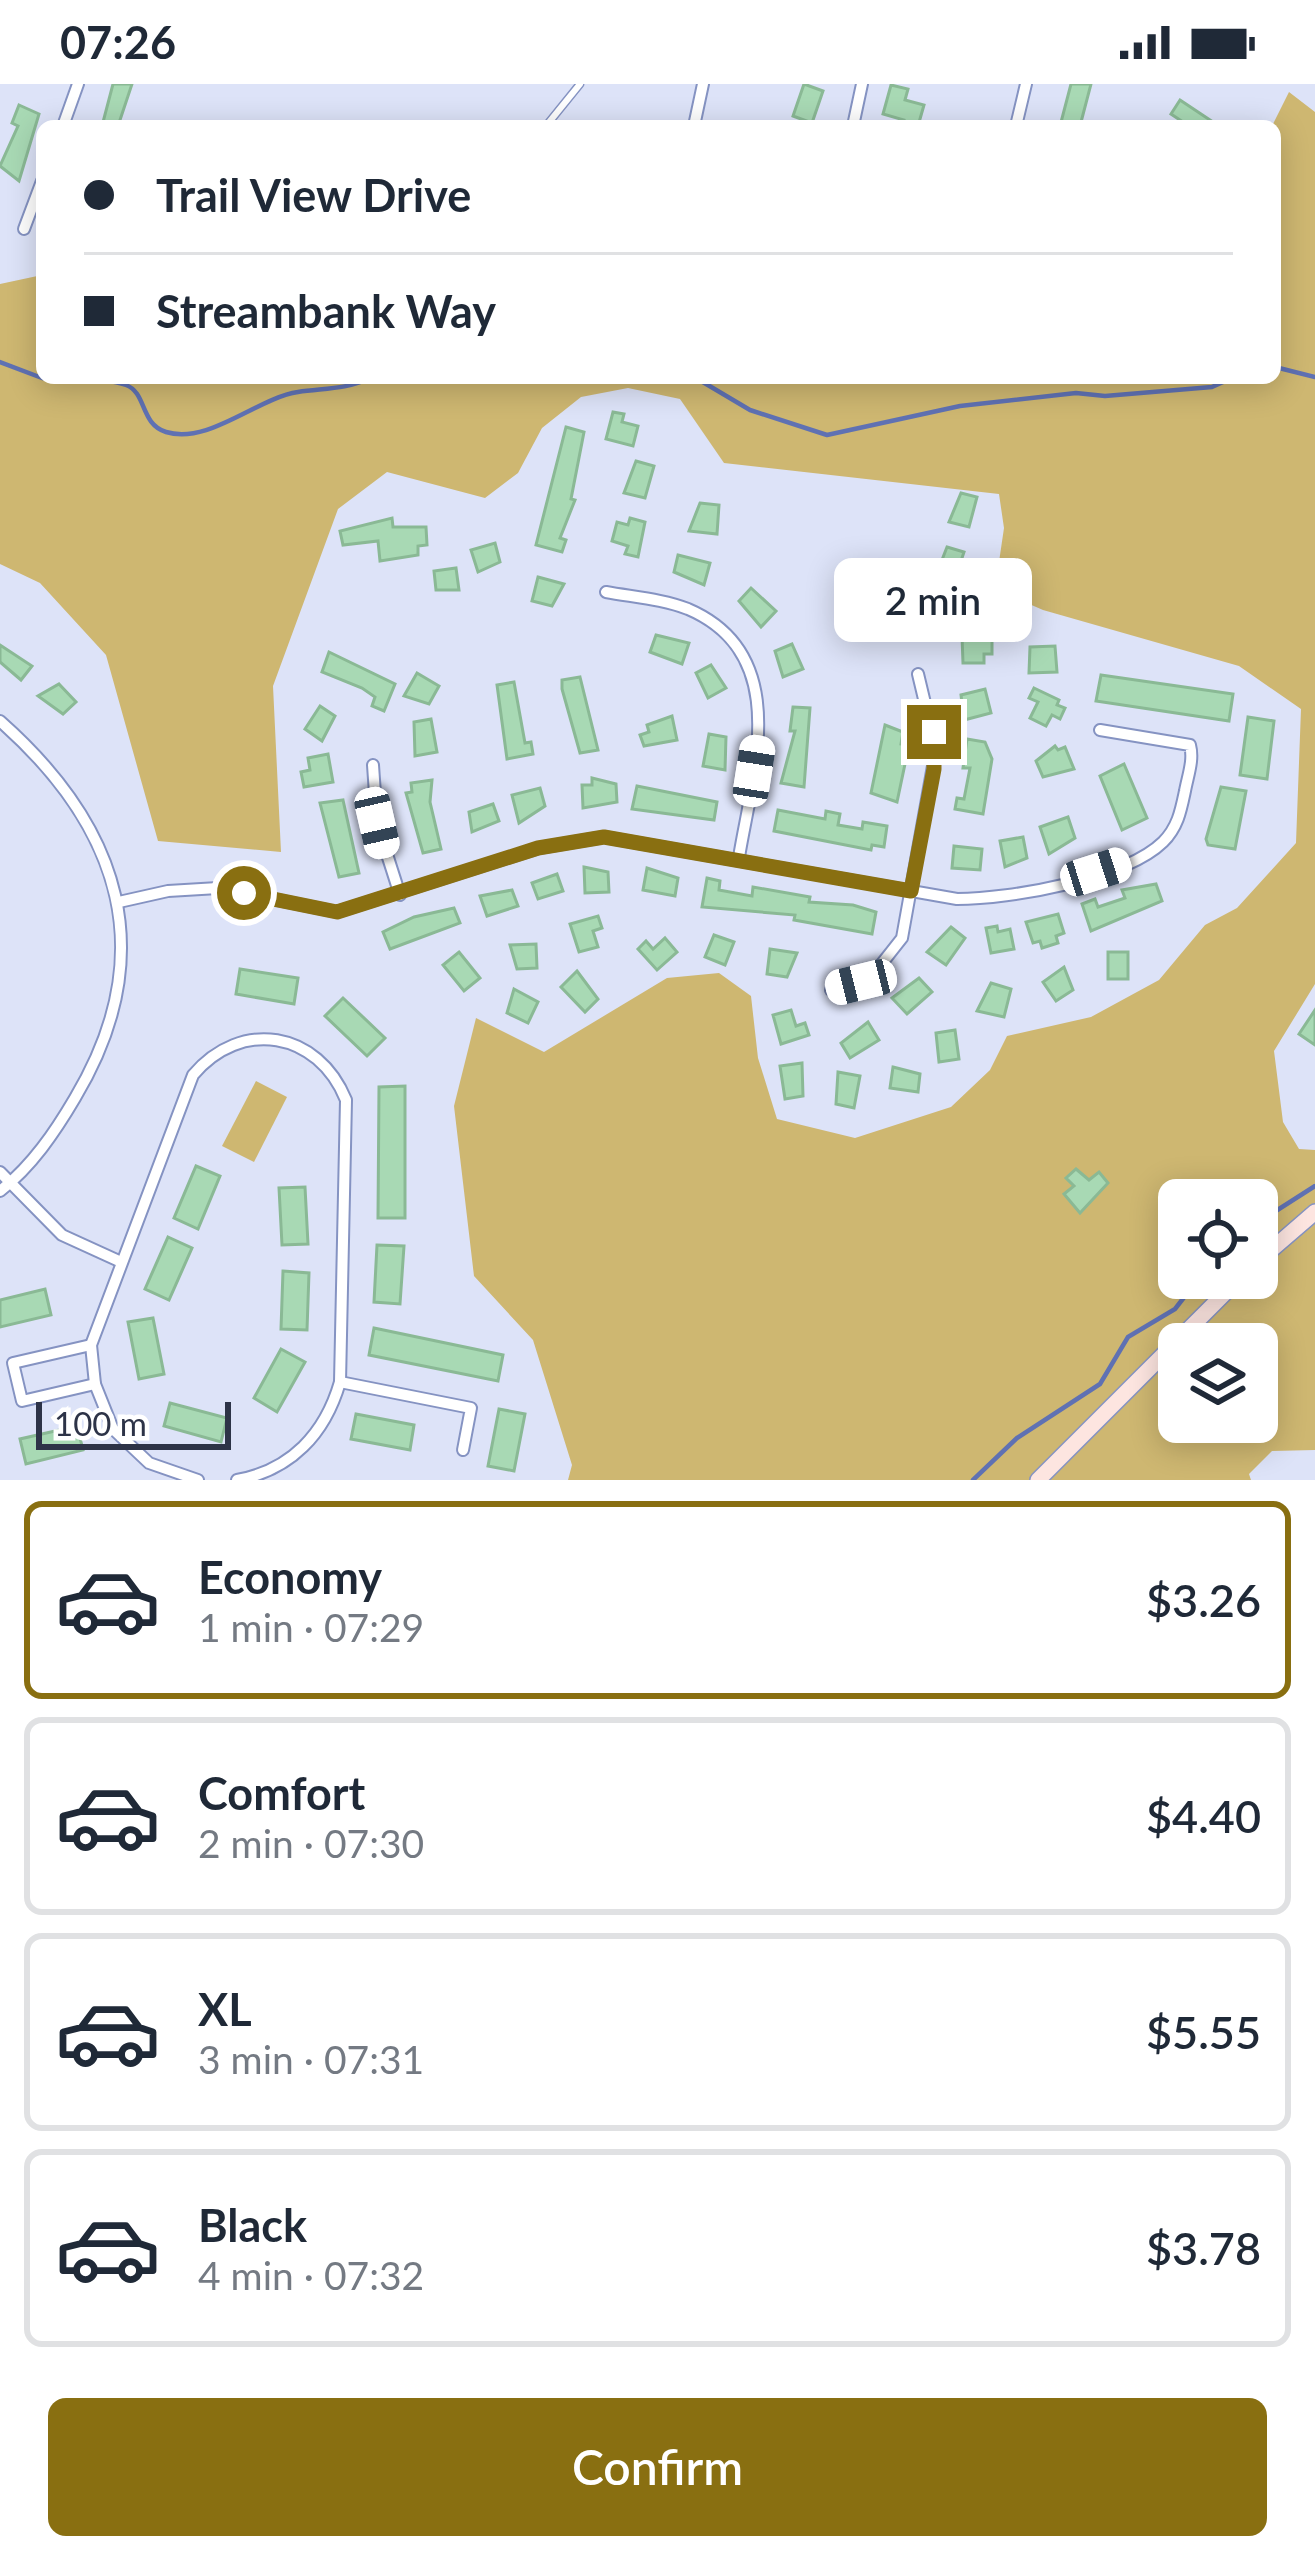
<!DOCTYPE html>
<html lang="en">
<head>
<meta charset="utf-8">
<style>
  :root { --surface:#fff; --page:#f2f2f3; --text:#1f2937; --muted:#747a83; --line:#e0e1e3; --accent:#896f11 }
  body { margin:0; font-family:Lato,sans-serif; background:var(--page); color:var(--text); height:100vh; display:flex; flex-direction:column; font-size:45px; white-space:nowrap }
  * { box-sizing:border-box; margin:0 }
  p { font-size:39px; color:var(--muted) }
  .icon { flex:none; width:66px; height:66px; fill:none; stroke:currentColor; stroke-width:2; stroke-linecap:round; stroke-linejoin:round }
  .map { position:relative; height:1396px; overflow:hidden }
  .panel { display:flex; flex-direction:column; background:var(--surface); flex:1 }
  .panel>* { flex:none }
  .guide { position:absolute; left:36px; top:36px; width:1245px; height:264px; border-radius:18px; box-shadow:0 6px 30px #0003; display:grid; align-content:center; height:264px; padding:0 48px; background:var(--surface) }
  .tools { position:absolute; left:1158px; top:1095px; display:grid; gap:24px }
  .tools a { display:grid; place-items:center; width:120px; height:120px; border-radius:18px; background:var(--surface); box-shadow:0 6px 30px #0003; font-size:60px }
  .scale { position:absolute; left:36px; bottom:30px; width:195px; box-sizing:border-box; padding-left:12px; border:6px solid #2d3347; border-top:0; font-size:33px; line-height:42px; white-space:nowrap; color:#2d3347; -webkit-text-stroke:9px #fff; paint-order:stroke }
  .end { position:absolute; width:54px; height:54px; margin:-27px; border:15px solid #896f11; background:#fff; box-shadow:0 0 0 6px #fff }
  .from { border-radius:50% }
  .bubble { position:absolute; height:84px; border-radius:18px; background:var(--surface); box-shadow:0 6px 30px #0003; font-size:39px; font-weight:600; line-height:84px; text-align:center }
  .car { position:absolute; width:36px; height:72px; margin:-36px -18px; border-radius:15px; box-shadow:0 0 9px 3px #0007; background:linear-gradient(#fff 24%,#345 0 40%,#fff 0 76%,#345 0 86%,#fff 0) }
  .guide b { display:flex; align-items:center; gap:42px; height:114px; font-size:45px }
  .guide b+b { border-top:3px solid var(--line) }
  .guide i { width:30px; height:30px; background:var(--text) }
  ul { padding:21px 0 0; list-style:none }
  li { display:flex; align-items:center; gap:36px; height:198px; margin:0 24px 18px; padding:0 24px; border:6px solid var(--line); border-radius:18px }
  li div { flex:1 }
  li b { display:block; font-size:45px }
  li em { font-style:normal; font-weight:600 }
  li.active { border-color:var(--accent) }
  li>.icon { width:108px; height:108px; stroke-width:1.5 }
  .action { display:flex; gap:24px; margin-top:auto; padding:24px 48px }
  .action a { flex:1; height:138px; border-radius:18px; background:var(--accent); color:#fff; font-size:48px; font-weight:600; line-height:138px; text-align:center }
  .status { display:flex; justify-content:space-between; align-items:center; height:84px; padding:0 60px; background:var(--surface); direction:ltr }
  .status svg { height:33px; fill:currentColor }
  .map>svg:first-child { display:block }
  .green { fill:#ceb771; fill-rule:evenodd }
  .lines { fill:none; stroke-linecap:round; stroke-linejoin:round }
  .stream { stroke:#5f71b3; stroke-width:4.5 }
  .building { fill:#a8d9b4; stroke:#8ab995; stroke-width:3 }
  .lane-casing { stroke:#8593c2; stroke-width:9 }
  .street-casing { stroke:#8593c2; stroke-width:14 }
  .secondary-casing { stroke:#8593c2; stroke-width:18 }
  .lane { stroke:#fff; stroke-width:6 }
  .street { stroke:#fff; stroke-width:10 }
  .secondary { stroke:#fde5e0; stroke-width:15 }
  .route { stroke:#896f11; stroke-width:15 }
</style>
</head>
<body>
<div class="status"><b>07:26</b><svg viewBox="0 0 49 12"><path d="M0 12V9h3v3zM5 12V6h3v6zM10 12V3h3v9zM15 12V0h3v12zM26 1h20v11H26zM47 4h2v5h-2z"/></svg></div>
<div class="map">
<svg width="1315" height="1396" viewBox="0 0 1315 1396">
  <rect width="100%" height="100%" fill="#dde3f8"/>
  <!-- green -->
  <g class="green">
    <path d="M1289 8 1315 28V900L1274 967 1283 1038 1299 1065 1315 1066V1366L1272 1367 1249 1390 1251 1396H568L572 1381 533 1256 474 1192 454 1022 476 934 544 968 667 894 719 889 751 912 758 974 777 1035 855 1054 951 1023 990 986 1007 952 1091 933 1159 896 1205 841 1237 824 1296 759 1301 625 1239 582 1043 526 995 505 1004 444 999 410 724 379 680 315 628 304 581 313 542 344 518 389 485 414 387 388 338 425 273 602 281 768 158 757 106 571 40 499 0 480V200L42 191V294H1275L1272 42ZM1179 1116H1257V1194H1179ZM1179 1260H1257V1338H1179Z"/>
    <polygon points="256,997 287,1013 254,1078 222,1062"/>
  </g>
  <g class="lines">
    <!-- stream -->
    <g class="stream">
      <polyline points="0,278 42,294"/>
      <polyline points="1275,283 1315,293"/>
      <path d="M43 294C69 300 102 292 126 301 147 309 140 340 166 348 209 361 257 314 298 308 324 304 345 306 370 294"/>
      <polyline points="696,294 750,326 827,351 960,322 1076,309 1105,312 1212,303 1232,294"/>
      <polyline points="1257,1139 1315,1102"/>
      <polyline points="973,1396 1017,1354 1100,1300 1128,1253 1175,1225 1199,1194"/>
    </g>
  </g>
  <!-- building -->
  <g class="building">
    <polygon points="113,0 132,0 118,42 102,42"/>
    <polygon points="804,0 823,7 812,39 793,32"/>
    <polygon points="1071,0 1091,0 1080,42 1060,42"/>
    <polygon points="891,1 908,5 905,16 924,21 918,42 903,42 904,36 883,30"/>
    <polygon points="1180,16 1219,42 1189,42 1171,30"/>
    <polygon points="19,21 39,30 19,97 0,82 18,42 12,39"/>
    <polygon points="613,328 624,330 622,338 638,342 633,362 606,355"/>
    <polygon points="566,343 584,348 571,415 575,416 560,454 566,456 562,468 536,461"/>
    <polygon points="636,377 654,382 645,414 624,409"/>
    <polygon points="961,409 977,413 969,443 949,438"/>
    <polygon points="700,419 719,421 717,450 689,447"/>
    <polygon points="392,434 393,443 426,443 427,461 418,462 418,471 380,477 378,457 343,461 340,447"/>
    <polygon points="630,434 645,438 638,473 625,470 628,462 612,457 617,438 628,441"/>
    <polygon points="495,459 500,478 478,488 471,466"/>
    <polygon points="947,463 964,468 961,477 969,480 954,500 935,494"/>
    <polygon points="678,471 710,479 704,501 674,488"/>
    <polygon points="456,484 459,506 436,506 434,487"/>
    <polygon points="538,493 564,500 552,522 532,517"/>
    <polygon points="751,504 776,527 761,543 739,517"/>
    <polygon points="941,515 957,520 946,553 934,549 937,542 919,536 925,517 939,522"/>
    <polygon points="656,551 689,559 682,580 650,568"/>
    <polygon points="992,551 992,570 984,570 984,579 963,579 962,552"/>
    <polygon points="792,560 803,585 783,593 775,567"/>
    <polygon points="0,561 32,582 21,596 0,578"/>
    <polygon points="1055,562 1057,588 1029,589 1030,563"/>
    <polygon points="329,568 395,600 384,627 372,622 375,613 362,604 322,588"/>
    <polygon points="711,581 726,604 708,614 696,589"/>
    <polygon points="417,589 439,602 429,620 404,612"/>
    <polygon points="1101,591 1233,610 1229,637 1096,617"/>
    <polygon points="580,593 598,666 580,669 562,605 562,596"/>
    <polygon points="514,598 525,659 531,658 533,670 507,675 497,601"/>
    <polygon points="59,600 76,618 63,630 38,612"/>
    <polygon points="1034,604 1059,616 1057,621 1065,624 1060,635 1052,631 1046,642 1030,634 1038,618 1029,614"/>
    <polygon points="985,605 991,629 964,636 961,611"/>
    <polygon points="320,622 335,632 322,657 305,645"/>
    <polygon points="793,623 810,624 804,703 781,699 795,647 790,647"/>
    <polygon points="672,632 677,656 644,662 640,651 649,648 647,641"/>
    <polygon points="1248,633 1274,637 1267,695 1240,691"/>
    <polygon points="431,635 437,668 415,672 414,638"/>
    <polygon points="885,641 903,648 901,660 909,661 897,718 871,709"/>
    <polygon points="709,650 726,653 725,686 703,682"/>
    <polygon points="967,655 985,658 992,675 983,730 955,725 957,714 964,715 970,684 963,684"/>
    <polygon points="1055,662 1058,666 1065,663 1074,685 1043,693 1036,677"/>
    <polygon points="328,670 333,698 304,703 301,688 310,686 308,674"/>
    <polygon points="1124,680 1147,734 1122,746 1100,692"/>
    <polygon points="592,694 616,700 617,718 583,724 582,701 592,701"/>
    <polygon points="432,696 430,718 441,765 423,769 406,709 412,708 411,699"/>
    <polygon points="637,702 717,718 714,736 632,725"/>
    <polygon points="1221,703 1246,707 1235,765 1208,761 1206,755"/>
    <polygon points="540,704 545,722 519,739 512,711"/>
    <polygon points="343,716 359,789 339,793 320,719"/>
    <polygon points="493,720 499,737 472,748 469,728"/>
    <polygon points="778,726 825,735 826,727 840,730 838,741 862,745 863,738 887,742 884,763 872,761 871,766 774,747"/>
    <polygon points="1068,733 1075,754 1049,770 1040,743"/>
    <polygon points="1023,753 1027,774 1005,783 1000,757"/>
    <polygon points="954,762 982,765 980,786 952,784"/>
    <polygon points="584,783 608,788 609,808 585,809"/>
    <polygon points="647,784 678,794 675,812 643,806"/>
    <polygon points="557,790 563,807 538,815 532,799"/>
    <polygon points="707,794 720,797 719,806 752,812 753,803 810,813 809,818 853,821 876,828 872,850 794,836 795,831 702,823"/>
    <polygon points="1156,800 1162,817 1091,847 1082,820 1095,815 1098,823 1125,814 1122,806"/>
    <polygon points="512,806 518,822 487,832 480,812"/>
    <polygon points="454,824 460,839 390,865 383,848 414,833"/>
    <polygon points="1058,830 1064,849 1056,852 1058,859 1042,864 1040,857 1033,859 1026,838"/>
    <polygon points="598,832 602,844 593,847 598,863 579,868 570,840"/>
    <polygon points="997,842 998,848 1010,845 1014,865 991,869 986,844"/>
    <polygon points="951,843 965,854 946,881 927,868"/>
    <polygon points="714,851 734,858 725,881 705,873"/>
    <polygon points="665,854 677,868 657,886 638,865 646,857 653,865"/>
    <polygon points="536,860 537,884 517,885 510,861"/>
    <polygon points="770,865 797,869 787,893 767,890"/>
    <polygon points="459,868 480,894 464,907 443,881"/>
    <rect x="1108" y="868" width="20" height="27"/>
    <polygon points="1064,883 1073,906 1056,917 1043,898"/>
    <polygon points="240,885 298,894 294,920 236,910"/>
    <polygon points="577,887 598,915 585,928 561,903"/>
    <polygon points="919,894 932,908 907,930 892,914"/>
    <polygon points="991,899 1011,905 1004,933 977,927"/>
    <polygon points="514,905 538,918 528,939 507,929"/>
    <polygon points="343,914 385,954 367,972 325,932"/>
    <polygon points="791,926 796,942 805,939 809,951 781,960 773,931"/>
    <polygon points="1315,926 1315,961 1299,950"/>
    <polygon points="868,938 879,956 850,974 841,959"/>
    <polygon points="955,946 959,975 939,978 936,949"/>
    <polygon points="802,979 803,1012 785,1015 780,982"/>
    <polygon points="893,983 920,990 918,1008 890,1004"/>
    <polygon points="838,988 860,992 854,1024 836,1020"/>
    <polygon points="405,1002 405,1134 378,1134 379,1003"/>
    <polygon points="196,1082 220,1092 198,1145 174,1134"/>
    <polygon points="1076,1085 1089,1096 1099,1088 1108,1099 1080,1129 1064,1110 1074,1102 1066,1094"/>
    <polygon points="305,1103 308,1160 282,1161 279,1104"/>
    <polygon points="168,1153 192,1164 169,1216 145,1205"/>
    <polygon points="377,1161 404,1162 400,1220 374,1218"/>
    <polygon points="283,1187 309,1189 307,1246 281,1245"/>
    <polygon points="45,1205 51,1231 0,1243 0,1216"/>
    <polygon points="153,1234 164,1290 139,1295 128,1238"/>
    <polygon points="374,1244 503,1271 498,1297 369,1271"/>
    <polygon points="281,1265 305,1278 277,1328 254,1314"/>
    <polygon points="170,1319 227,1334 221,1358 164,1342"/>
    <polygon points="499,1325 525,1330 514,1387 488,1382"/>
    <polygon points="356,1330 414,1341 410,1366 351,1355"/>
    <polygon points="77,1342 83,1366 26,1380 20,1355"/>
  </g>
  <g class="lines">
    <!-- lane casing -->
    <g class="lane-casing">
      <polyline id="lane" points="546,42 580,0"/>
    </g>
    <!-- street casing -->
    <g class="street-casing">
      <g id="street">
        <polyline points="63,42 78,0"/>
        <polyline points="694,42 703,0"/>
        <polyline points="853,42 862,0"/>
        <polyline points="1016,42 1026,0"/>
        <polyline points="24,145 42,97"/>
        <path d="M606 508C633 513 663 515 688 525 793 570 753 688 739 773"/>
        <path d="M0 637C121 744 161 870 75 1014 55 1048 32 1082 0 1107"/>
        <polyline points="373,681 377,739 400,811"/>
        <path d="M119 818 168 807 218 804 337 828 539 764 604 753 957 815C1010 815 1125 795 1163 758 1178 743 1181 726 1185 707 1188 691 1194 676 1190 661L1100 646"/>
        <polyline points="831,906 872,892 902,854 936,665 918,590"/>
        <polyline points="0,1088 62,1151 119,1177"/>
        <polyline points="91,1261 13,1279 22,1317 95,1300"/>
        <polyline points="340,1298 471,1324 463,1366"/>
        <path d="M198 1396 149 1379 113 1345 95 1300 91 1261 193 991C241 934 318 947 346 1016L340 1298C325 1350 291 1386 237 1396"/>
      </g>
    </g>
    <!-- secondary casing -->
    <g class="secondary-casing">
      <g id="secondary">
        <polyline points="1257,1178 1315,1128"/>
        <polyline points="1038,1396 1240,1194"/>
      </g>
    </g>
    <!-- lane -->
    <use href="#lane" class="lane"/>
    <!-- street -->
    <use href="#street" class="street"/>
    <!-- secondary -->
    <use href="#secondary" class="secondary"/>
  </g>
  <g class="lines">
    <!-- route -->
    <polyline class="route" points="244,809 337,828 538,764 604,753 911,807 934,685 934,648"/>
  </g>
</svg>
<div class="tools">
<a><svg class="icon" aria-label="locate" viewBox="0 0 24 24"><circle cx="12" cy="12" r="6"/><path d="M12 2v4M12 18v4M2 12h4M18 12h4"/></svg></a>
<a><svg class="icon" aria-label="layers" viewBox="0 0 24 24"><path d="M12 4l9 5-9 5-9-5zM3 14l9 5 9-5"/></svg></a>
</div>
<div class="scale">100 m</div>
<i class="end from" style="left:244px;top:809px"></i>
<i class="end" style="left:934px;top:648px"></i>
<div class="bubble" style="left:834px;top:474px;width:198px">2 min</div>
<i class="car" style="left:754px;top:687px;rotate:9deg"></i>
<i class="car" style="left:377px;top:739px;rotate:167deg"></i>
<i class="car" style="left:1096px;top:788px;rotate:72deg"></i>
<i class="car" style="left:861px;top:898px;rotate:256deg"></i>
<div class="guide">
<b><i class="from"></i>Trail View Drive</b>
<b><i></i>Streambank Way</b>
</div>
</div>
<section class="panel">
<ul>
<li class="active"><svg class="icon" aria-label="car" viewBox="0 0 24 24"><path d="M5 17H2v-5l4-1 3-4h7l3 4 3 1v5h-3M9 17h6M6 11h13"/><circle cx="7" cy="17" r="2"/><circle cx="17" cy="17" r="2"/></svg><div><b>Economy</b><p>1 min · 07:29</p></div><em>$3.26</em></li>
<li><svg class="icon" aria-label="car" viewBox="0 0 24 24"><path d="M5 17H2v-5l4-1 3-4h7l3 4 3 1v5h-3M9 17h6M6 11h13"/><circle cx="7" cy="17" r="2"/><circle cx="17" cy="17" r="2"/></svg><div><b>Comfort</b><p>2 min · 07:30</p></div><em>$4.40</em></li>
<li><svg class="icon" aria-label="car" viewBox="0 0 24 24"><path d="M5 17H2v-5l4-1 3-4h7l3 4 3 1v5h-3M9 17h6M6 11h13"/><circle cx="7" cy="17" r="2"/><circle cx="17" cy="17" r="2"/></svg><div><b>XL</b><p>3 min · 07:31</p></div><em>$5.55</em></li>
<li><svg class="icon" aria-label="car" viewBox="0 0 24 24"><path d="M5 17H2v-5l4-1 3-4h7l3 4 3 1v5h-3M9 17h6M6 11h13"/><circle cx="7" cy="17" r="2"/><circle cx="17" cy="17" r="2"/></svg><div><b>Black</b><p>4 min · 07:32</p></div><em>$3.78</em></li>
</ul>
<div class="action"><a>Confirm</a></div>
</section>
</body>
</html>
